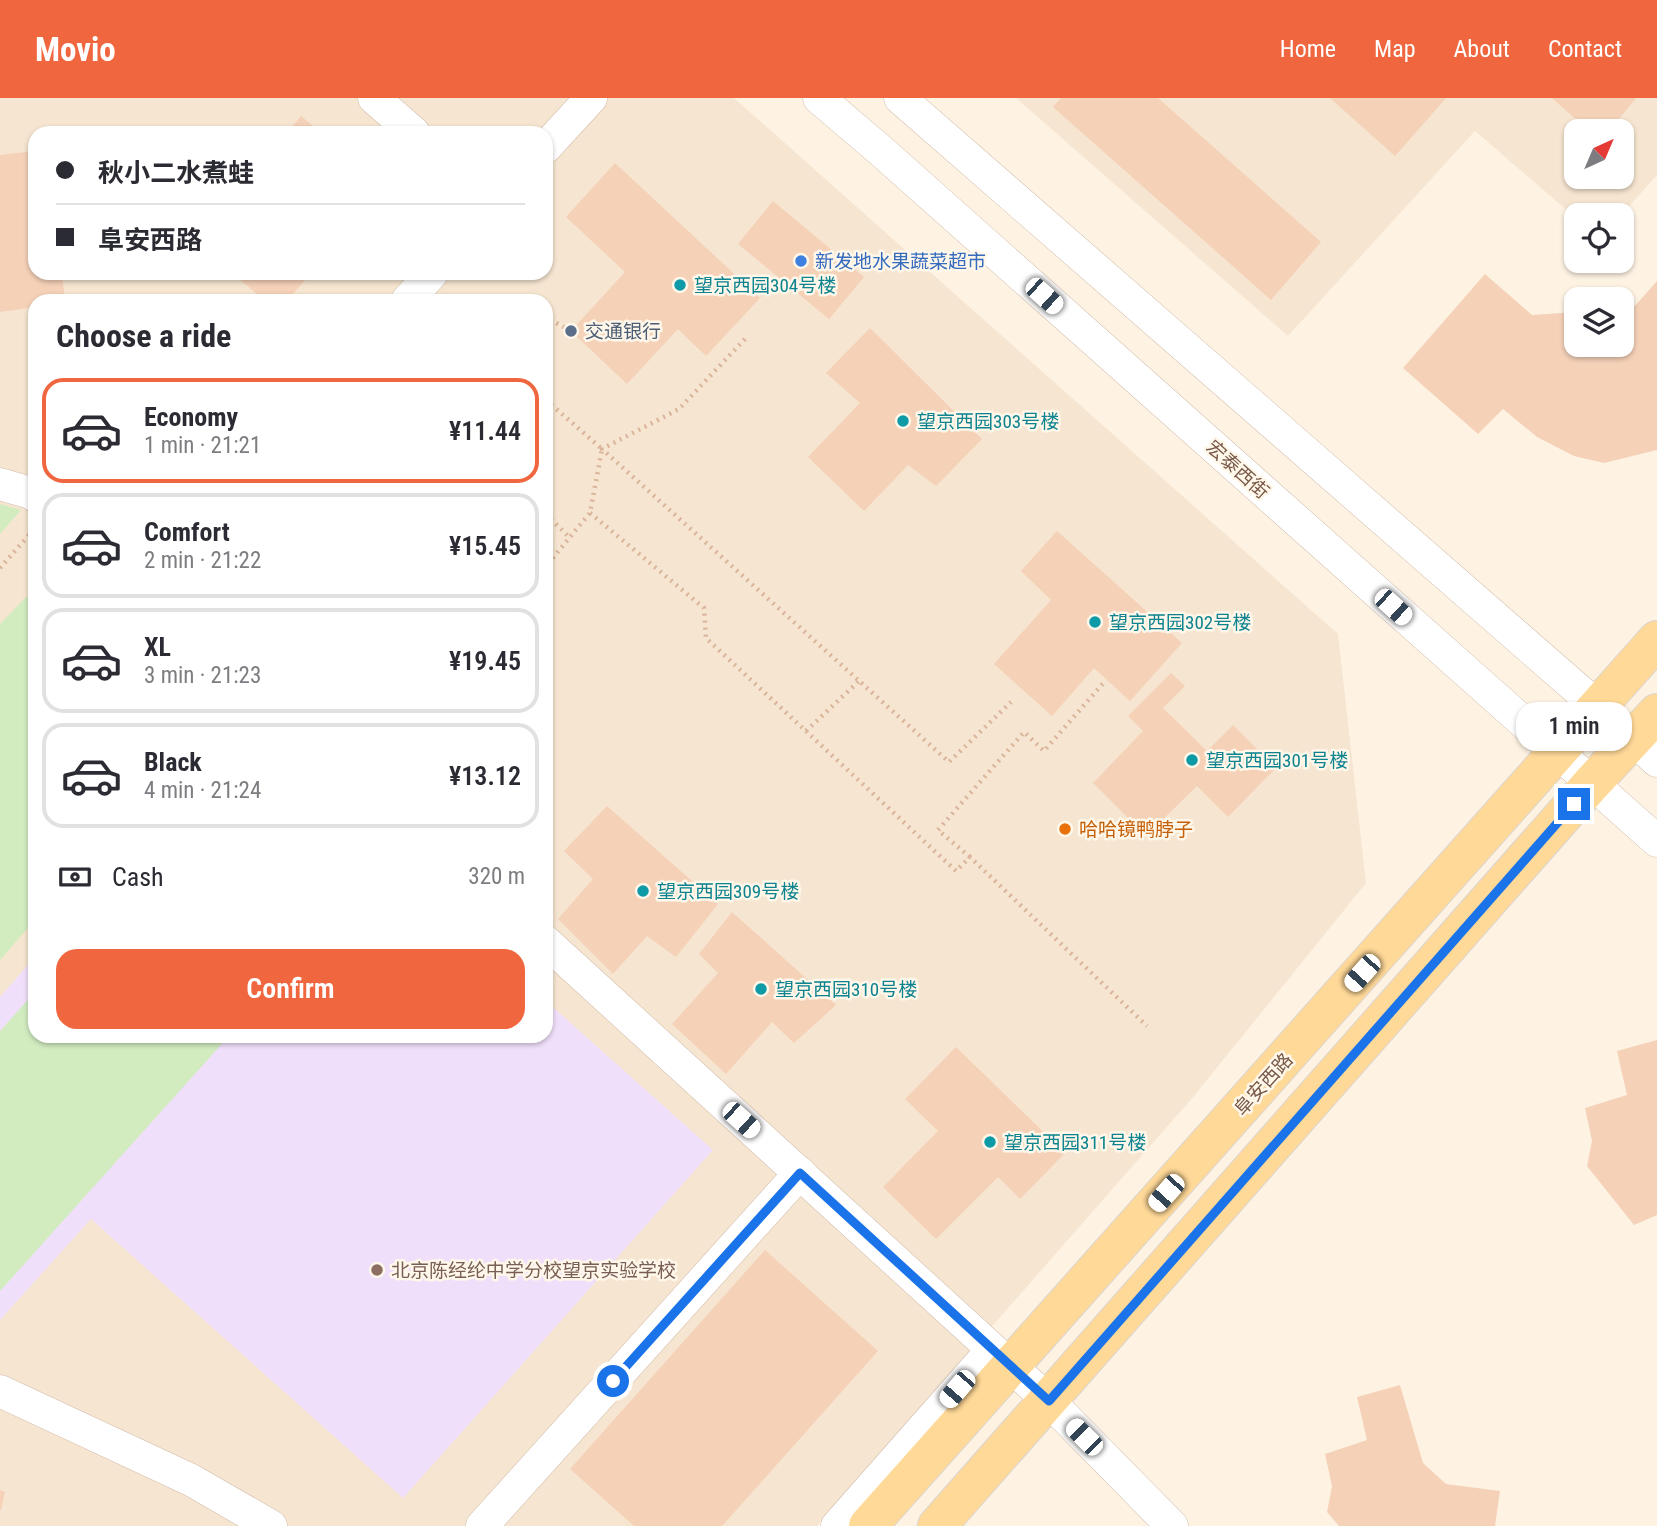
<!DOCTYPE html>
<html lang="en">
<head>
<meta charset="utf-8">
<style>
  :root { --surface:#fff; --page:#f7f7f7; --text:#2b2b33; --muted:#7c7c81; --line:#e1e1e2; --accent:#f0673f }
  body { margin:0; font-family:"Roboto Condensed","Noto Sans SC",sans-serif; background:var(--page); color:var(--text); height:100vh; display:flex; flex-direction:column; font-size:26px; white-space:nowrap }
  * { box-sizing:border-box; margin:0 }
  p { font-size:23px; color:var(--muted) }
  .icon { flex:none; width:38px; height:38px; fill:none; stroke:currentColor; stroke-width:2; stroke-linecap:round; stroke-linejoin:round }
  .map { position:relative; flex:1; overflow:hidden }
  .side { position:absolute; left:28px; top:196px; width:525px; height:749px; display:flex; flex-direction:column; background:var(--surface); border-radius:21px; box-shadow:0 2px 5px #0004 }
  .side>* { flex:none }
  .guide { position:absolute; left:28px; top:28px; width:525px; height:154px; border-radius:21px; box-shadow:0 2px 5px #0004; display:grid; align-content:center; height:154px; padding:0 28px; background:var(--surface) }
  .needle { width:46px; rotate:44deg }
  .tools { position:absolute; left:1564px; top:21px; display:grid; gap:14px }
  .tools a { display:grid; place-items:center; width:70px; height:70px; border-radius:14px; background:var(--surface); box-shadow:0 2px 5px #0004; font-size:35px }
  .end { position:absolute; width:32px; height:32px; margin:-16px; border:9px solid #1a73e8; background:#fff; box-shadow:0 0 0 4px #fff }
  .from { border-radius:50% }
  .bubble { position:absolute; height:49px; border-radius:21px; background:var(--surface); box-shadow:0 2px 5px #0004; font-size:23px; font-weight:600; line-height:49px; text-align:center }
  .car { position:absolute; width:21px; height:42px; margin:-21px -10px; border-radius:9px; box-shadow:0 0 5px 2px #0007; background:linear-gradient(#fff 24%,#345 0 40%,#fff 0 76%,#345 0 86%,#fff 0) }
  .guide b { display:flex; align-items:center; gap:24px; height:66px; font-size:26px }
  .guide b+b { border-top:2px solid var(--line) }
  .guide i { width:18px; height:18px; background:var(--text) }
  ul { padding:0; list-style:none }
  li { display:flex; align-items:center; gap:21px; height:105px; margin:0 14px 10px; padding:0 14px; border:4px solid var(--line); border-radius:21px }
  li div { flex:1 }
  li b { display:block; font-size:26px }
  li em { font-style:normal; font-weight:600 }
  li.on { border-color:var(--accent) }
  li>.icon { width:63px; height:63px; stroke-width:1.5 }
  h2 { padding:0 28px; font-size:32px; line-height:84px }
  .pay { display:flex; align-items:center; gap:18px; height:77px; padding:0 28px; font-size:26px }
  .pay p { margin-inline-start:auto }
  .button { display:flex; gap:14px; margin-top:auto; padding:14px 28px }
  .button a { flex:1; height:80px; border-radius:21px; background:var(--accent); color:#fff; font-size:28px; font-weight:600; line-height:80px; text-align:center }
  header { display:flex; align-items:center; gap:42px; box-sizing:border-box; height:98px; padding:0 35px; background:var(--accent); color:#fff }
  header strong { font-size:33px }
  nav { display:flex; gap:38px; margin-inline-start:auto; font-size:24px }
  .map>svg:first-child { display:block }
  .residential { fill:#f6e5d0; fill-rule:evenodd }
  .education { fill:#f0dffa }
  .green { fill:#d2ecc0 }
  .building { fill:#f5d1b8 }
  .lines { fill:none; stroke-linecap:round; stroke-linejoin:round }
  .minor-casing { stroke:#d2bcab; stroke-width:33 }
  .major-casing { stroke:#dcd4cf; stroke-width:40 }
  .path { stroke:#dab49b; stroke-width:4.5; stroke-dasharray:2 5; stroke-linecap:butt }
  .minor { stroke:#fff; stroke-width:32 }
  .major { stroke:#ffd998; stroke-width:38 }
  .route { stroke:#1a73e8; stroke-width:9 }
  .shop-dot { fill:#3f7fe0; stroke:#fff7ea; stroke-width:2.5 }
  .culture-dot { fill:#0f9aa8; stroke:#fff7ea; stroke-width:2.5 }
  .service-dot { fill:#5c6f8a; stroke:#fff7ea; stroke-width:2.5 }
  .food-dot { fill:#e8710a; stroke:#fff7ea; stroke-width:2.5 }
  .education-dot { fill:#8d6e63; stroke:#fff7ea; stroke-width:2.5 }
  .labels { text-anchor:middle; stroke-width:5; stroke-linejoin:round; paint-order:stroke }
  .shop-label { font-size:19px; fill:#366cbe; stroke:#fff7ea; text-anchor:start }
  .culture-label { font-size:19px; fill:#0d838f; stroke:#fff7ea; text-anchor:start }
  .service-label { font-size:19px; fill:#4e5e75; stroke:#fff7ea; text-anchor:start }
  .street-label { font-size:19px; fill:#785847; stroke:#fff7ea }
  .food-label { font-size:19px; fill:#c56008; stroke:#fff7ea; text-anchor:start }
  .education-label { font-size:19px; fill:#785e54; stroke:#fff7ea; text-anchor:start }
</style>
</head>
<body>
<header>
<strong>Movio</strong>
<nav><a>Home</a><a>Map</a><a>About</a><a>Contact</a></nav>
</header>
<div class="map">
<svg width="1657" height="1428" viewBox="0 0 1657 1428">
  <rect width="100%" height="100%" fill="#fef3e3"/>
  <!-- residential -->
  <g class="residential">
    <path d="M0 0H734L1338 536 1366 785 1194 998 817 1428H0ZM35 35H546V175H35ZM35 203H546V938H35Z"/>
    <path d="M1016 0H1657V77L1621 117H1577V121L1475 33 1288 238ZM1577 33H1622V79H1577Z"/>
  </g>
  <!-- education -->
  <polygon class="education" points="35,859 35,938 546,938 546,903 713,1052 403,1400 91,1121 0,1222 0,899"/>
  <!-- green -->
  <g class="green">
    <polygon points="0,406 21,412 0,436"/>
    <polygon points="35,490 35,822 0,862 0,526"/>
    <polygon points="35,894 35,938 229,938 0,1193 0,933"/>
  </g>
  <!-- building -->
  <g class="building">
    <polygon points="1061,0 1158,0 1321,144 1271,202 1053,9"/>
    <polygon points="1330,0 1446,0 1395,58"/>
    <polygon points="1552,0 1636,0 1609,33 1589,33"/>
    <polygon points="301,18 321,35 287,35"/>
    <polygon points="35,53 35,175 62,175 65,203 35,203 35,209 0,214 0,57"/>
    <polygon points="615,65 760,200 706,258 678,231 627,286 571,233 625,174 566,119"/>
    <polygon points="773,103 864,179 829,221 738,146"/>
    <polygon points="232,175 311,175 287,203 265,203"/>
    <polygon points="1485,176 1532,217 1577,214 1577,247 1622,247 1622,210 1633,210 1657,183 1657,352 1604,365 1574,358 1537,339 1503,311 1478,336 1403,270"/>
    <polygon points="870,230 982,341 936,388 908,367 864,413 808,359 860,305 826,275"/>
    <polygon points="1057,433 1182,545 1130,603 1094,570 1052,618 994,566 1051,502 1021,473"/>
    <polygon points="1171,575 1185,588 1163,610 1207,653 1233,627 1276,670 1228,719 1197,688 1146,738 1093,685 1143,633 1128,618"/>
    <polygon points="607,708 718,806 676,859 647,838 613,876 558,821 593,781 564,753"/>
    <polygon points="732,814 836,907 794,945 772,924 726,976 672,926 718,875 699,856"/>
    <polygon points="1657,942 1657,1117 1634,1127 1587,1068 1592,1043 1585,1010 1627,997 1617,953"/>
    <polygon points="956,949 1065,1055 1020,1101 998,1079 936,1141 883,1089 938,1033 905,1001"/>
    <polygon points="765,1152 878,1253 722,1428 634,1428 570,1371"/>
    <polygon points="1400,1287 1423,1365 1446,1386 1500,1393 1495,1428 1339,1428 1327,1414 1332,1388 1325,1356 1367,1342 1357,1299"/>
    <polygon points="0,1392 5,1394 1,1412 0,1412"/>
  </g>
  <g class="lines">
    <!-- minor casing -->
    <g class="minor-casing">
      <g id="minor">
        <polyline points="374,0 414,35"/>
        <polyline points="819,0 880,52 1657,743"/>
        <polyline points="900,0 1598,609 1657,663"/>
        <polyline points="546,49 591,0"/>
        <polyline points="407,203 432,175"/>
        <polyline points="0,386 31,395 35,398"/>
        <polyline points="546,844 1049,1303 1172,1428"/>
        <polyline points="0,1293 191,1382 271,1428"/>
        <polyline points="482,1428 800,1075"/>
        <polyline points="837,1428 992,1252"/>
      </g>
    </g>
    <!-- major casing -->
    <g class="major-casing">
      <g id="major">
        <polyline points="868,1428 1657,542"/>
        <polyline points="937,1428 1592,685 1657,615"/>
      </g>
    </g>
    <!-- path -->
    <g class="path">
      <polyline points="546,228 551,222 571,233"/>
      <polyline points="745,241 679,311 602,351 949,664 1011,604"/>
      <polyline points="546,302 602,351 590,415 546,468"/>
      <polyline points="590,415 704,510 706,540 956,773 970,759 1147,928"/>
      <polyline points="546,416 569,439"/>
      <polyline points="0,470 35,430"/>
      <polyline points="806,633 859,583"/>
      <polyline points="970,759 938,732 1024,634 1044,653 1106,582"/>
    </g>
    <!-- minor -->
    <use href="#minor" class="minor"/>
    <!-- major -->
    <use href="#major" class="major"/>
  </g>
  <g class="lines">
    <!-- route -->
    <polyline class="route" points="613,1283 800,1075 1049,1303 1574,706"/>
  </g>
  <!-- markers -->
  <circle class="shop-dot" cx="801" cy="163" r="7"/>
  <g class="culture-dot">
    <circle cx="680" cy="187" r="7"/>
    <circle cx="903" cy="323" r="7"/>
    <circle cx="1095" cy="524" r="7"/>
    <circle cx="1192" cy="662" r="7"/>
    <circle cx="643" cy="793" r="7"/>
    <circle cx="761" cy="891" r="7"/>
    <circle cx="990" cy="1044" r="7"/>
  </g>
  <circle class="service-dot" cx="571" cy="233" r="7"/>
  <circle class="food-dot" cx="1065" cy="731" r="7"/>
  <circle class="education-dot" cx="377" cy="1172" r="7"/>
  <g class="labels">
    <!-- shop labels -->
    <g class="shop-label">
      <text x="815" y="170">新发地水果蔬菜超市</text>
    </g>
    <!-- culture labels -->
    <g class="culture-label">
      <text x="694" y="194">望京西园304号楼</text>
      <text x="917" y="330">望京西园303号楼</text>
      <text x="1109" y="531">望京西园302号楼</text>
      <text x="1206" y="669">望京西园301号楼</text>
      <text x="657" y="800">望京西园309号楼</text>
      <text x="775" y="898">望京西园310号楼</text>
      <text x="1004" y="1051">望京西园311号楼</text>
    </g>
    <!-- service labels -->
    <g class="service-label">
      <text x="585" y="240">交通银行</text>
    </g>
    <!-- street labels -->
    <g class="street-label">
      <text transform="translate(1238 371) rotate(42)" y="7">宏泰西街</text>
      <text transform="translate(1263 986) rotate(-48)" y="7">阜安西路</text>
    </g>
    <!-- food labels -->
    <g class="food-label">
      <text x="1079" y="738">哈哈镜鸭脖子</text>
    </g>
    <!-- education labels -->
    <g class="education-label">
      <text x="391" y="1179">北京陈经纶中学分校望京实验学校</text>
    </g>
  </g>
</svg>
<div class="tools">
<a><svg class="needle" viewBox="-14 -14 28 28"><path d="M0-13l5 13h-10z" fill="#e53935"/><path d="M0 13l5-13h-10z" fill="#7c7c81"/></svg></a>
<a><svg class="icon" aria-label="locate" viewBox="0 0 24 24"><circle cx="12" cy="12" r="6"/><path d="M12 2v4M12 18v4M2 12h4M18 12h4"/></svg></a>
<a><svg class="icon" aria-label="layers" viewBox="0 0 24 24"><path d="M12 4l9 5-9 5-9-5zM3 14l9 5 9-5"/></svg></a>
</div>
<i class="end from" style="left:613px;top:1283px"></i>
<i class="end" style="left:1574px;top:706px"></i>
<div class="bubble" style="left:1516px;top:604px;width:116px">1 min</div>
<i class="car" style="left:1044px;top:198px;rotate:132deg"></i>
<i class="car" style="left:1393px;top:509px;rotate:132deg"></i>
<i class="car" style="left:1362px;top:875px;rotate:222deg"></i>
<i class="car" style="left:741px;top:1022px;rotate:132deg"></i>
<i class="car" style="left:1166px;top:1095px;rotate:222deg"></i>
<i class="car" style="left:957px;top:1291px;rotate:221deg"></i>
<i class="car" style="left:1084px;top:1339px;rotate:315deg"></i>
<div class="guide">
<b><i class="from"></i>秋小二水煮蛙</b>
<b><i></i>阜安西路</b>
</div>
<section class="side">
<h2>Choose a ride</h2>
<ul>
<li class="on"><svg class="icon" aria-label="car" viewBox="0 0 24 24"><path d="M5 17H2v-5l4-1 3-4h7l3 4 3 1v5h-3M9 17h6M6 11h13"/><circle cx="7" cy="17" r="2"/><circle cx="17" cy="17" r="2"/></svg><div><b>Economy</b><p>1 min · 21:21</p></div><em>¥11.44</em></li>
<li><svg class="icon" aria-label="car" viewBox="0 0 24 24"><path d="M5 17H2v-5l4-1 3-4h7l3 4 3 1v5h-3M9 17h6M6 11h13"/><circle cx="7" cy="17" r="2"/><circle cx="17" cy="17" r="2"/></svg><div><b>Comfort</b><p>2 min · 21:22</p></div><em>¥15.45</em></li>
<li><svg class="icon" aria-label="car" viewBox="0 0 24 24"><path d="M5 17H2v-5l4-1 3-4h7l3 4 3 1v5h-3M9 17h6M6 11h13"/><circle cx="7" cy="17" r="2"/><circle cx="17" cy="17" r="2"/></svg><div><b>XL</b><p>3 min · 21:23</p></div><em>¥19.45</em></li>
<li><svg class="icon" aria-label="car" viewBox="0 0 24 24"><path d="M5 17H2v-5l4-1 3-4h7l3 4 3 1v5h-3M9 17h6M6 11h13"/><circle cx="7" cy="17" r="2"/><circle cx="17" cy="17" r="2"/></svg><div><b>Black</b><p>4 min · 21:24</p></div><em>¥13.12</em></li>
</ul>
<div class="pay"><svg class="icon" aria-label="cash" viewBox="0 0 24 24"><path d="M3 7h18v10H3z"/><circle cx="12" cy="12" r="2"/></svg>Cash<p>320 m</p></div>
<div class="button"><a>Confirm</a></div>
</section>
</div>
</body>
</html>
